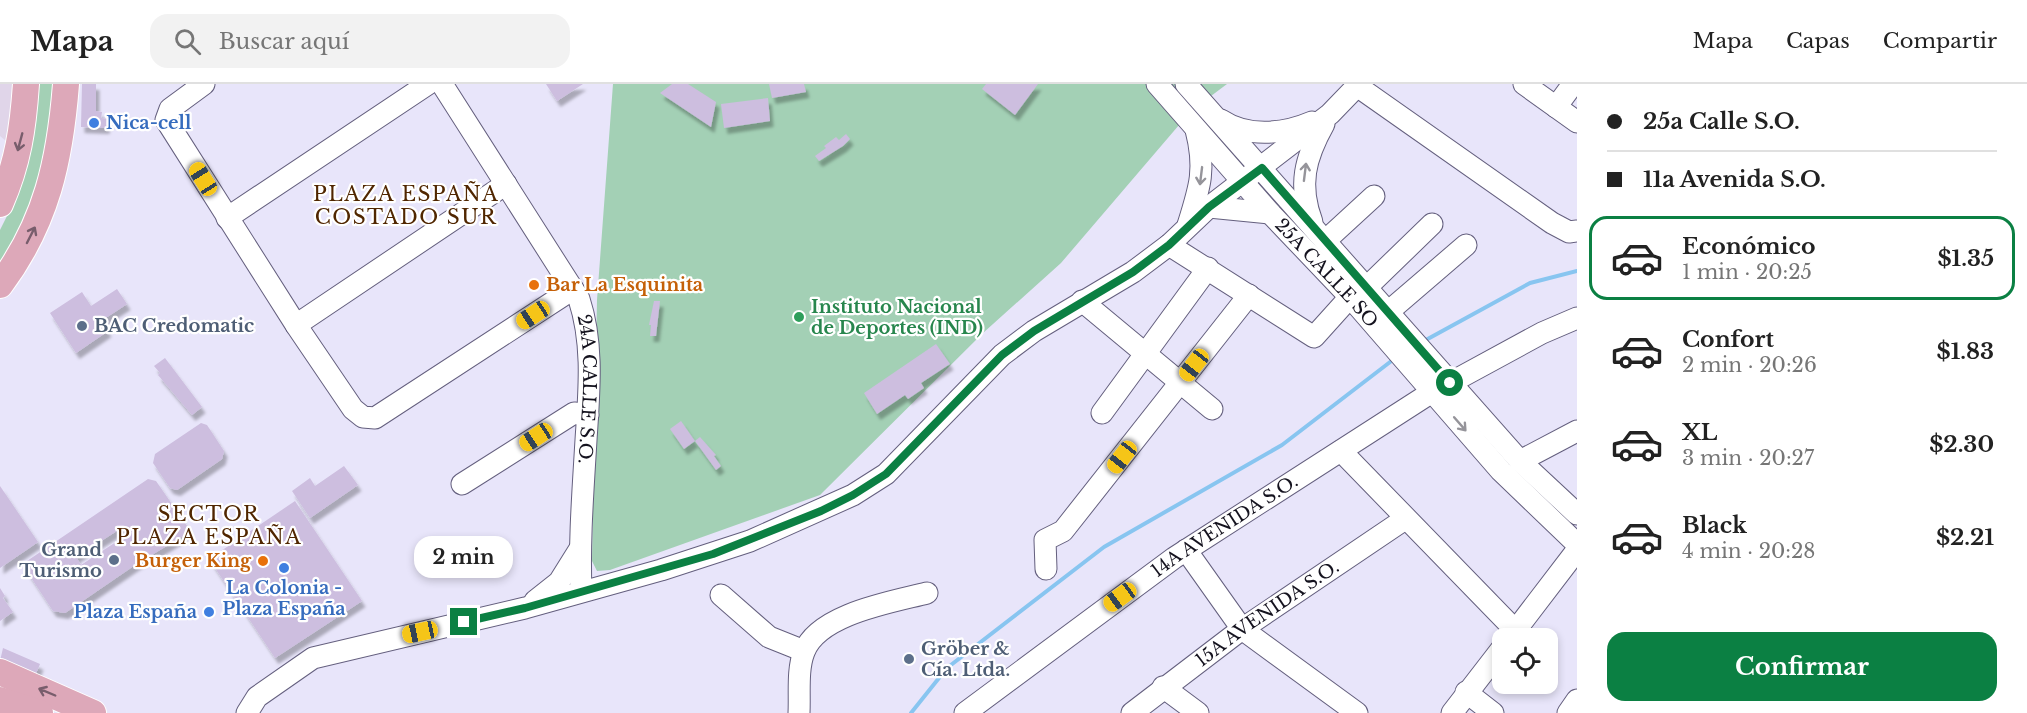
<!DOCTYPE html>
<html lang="es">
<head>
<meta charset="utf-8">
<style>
  :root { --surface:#fff; --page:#f2f2f2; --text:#222; --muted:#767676; --line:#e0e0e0; --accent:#0b8043 }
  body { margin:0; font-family:"Libre Baskerville",serif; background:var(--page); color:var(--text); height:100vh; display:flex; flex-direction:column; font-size:22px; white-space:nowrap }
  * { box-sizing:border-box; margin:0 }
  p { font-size:20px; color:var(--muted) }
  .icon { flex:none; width:33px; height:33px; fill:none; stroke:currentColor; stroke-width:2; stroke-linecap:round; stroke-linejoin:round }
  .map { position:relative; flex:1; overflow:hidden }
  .drawer { display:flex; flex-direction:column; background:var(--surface); width:450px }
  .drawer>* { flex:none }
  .top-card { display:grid; align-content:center; height:132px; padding:0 30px; background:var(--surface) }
  .buttons { position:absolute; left:1492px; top:544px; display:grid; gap:12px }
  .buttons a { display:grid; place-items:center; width:66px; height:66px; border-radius:12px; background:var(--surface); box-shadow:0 3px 9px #0003; font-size:30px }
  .end { position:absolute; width:27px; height:27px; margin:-14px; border:8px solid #0b8043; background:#fff; box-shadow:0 0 0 3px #fff }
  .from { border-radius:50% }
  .bubble { position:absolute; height:42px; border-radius:18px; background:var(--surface); box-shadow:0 3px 9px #0003; font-size:20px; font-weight:700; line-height:42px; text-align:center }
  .car { position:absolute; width:18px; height:36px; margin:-18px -9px; border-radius:8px; box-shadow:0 0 4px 2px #0007; background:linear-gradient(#f5c518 24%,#345 0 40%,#f5c518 0 76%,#345 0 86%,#f5c518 0) }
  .top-card b { display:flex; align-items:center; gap:21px; height:57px; font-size:22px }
  .top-card b+b { border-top:2px solid var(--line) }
  .top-card i { width:15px; height:15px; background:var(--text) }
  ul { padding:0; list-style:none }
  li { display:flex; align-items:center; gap:18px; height:84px; margin:0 12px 9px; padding:0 18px; border:3px solid transparent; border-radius:18px }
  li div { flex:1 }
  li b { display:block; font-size:22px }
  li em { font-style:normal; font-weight:700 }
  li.on { border-color:var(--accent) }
  li>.icon { width:54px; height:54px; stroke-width:1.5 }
  .cta { display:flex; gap:12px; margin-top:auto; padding:12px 30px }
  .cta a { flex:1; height:69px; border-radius:18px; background:var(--accent); color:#fff; font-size:24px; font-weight:700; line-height:69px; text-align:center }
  header { display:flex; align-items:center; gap:36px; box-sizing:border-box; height:84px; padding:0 30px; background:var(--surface); border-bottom:2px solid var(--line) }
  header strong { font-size:28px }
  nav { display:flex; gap:33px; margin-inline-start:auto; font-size:21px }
  .search { width:420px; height:54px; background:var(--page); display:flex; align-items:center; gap:15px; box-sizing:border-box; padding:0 21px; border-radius:18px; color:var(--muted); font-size:22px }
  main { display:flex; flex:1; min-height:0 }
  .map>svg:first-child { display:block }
  .medical { fill:#e0d5e9 }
  .green { fill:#a3d0b5 }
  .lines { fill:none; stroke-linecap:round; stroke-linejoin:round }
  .stream { stroke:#88c5f0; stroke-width:4 }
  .building { fill:#cdbedf; fill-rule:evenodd; filter:url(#shadow) }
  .minor-casing { stroke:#645f7e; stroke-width:23 }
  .major-casing { stroke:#fff; stroke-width:28 }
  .minor { stroke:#fff; stroke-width:21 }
  .major { stroke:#dda8b9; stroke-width:26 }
  .oneway { stroke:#785d6c }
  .oneway2 { stroke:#95949a }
  .route { stroke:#0b8043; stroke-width:8 }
  .shop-dot { fill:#3f7fe0; stroke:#fff; stroke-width:2 }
  .food-dot { fill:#e8710a; stroke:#fff; stroke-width:2 }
  .leisure-dot { fill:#2e9e5b; stroke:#fff; stroke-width:2 }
  .service-dot { fill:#5c6f8a; stroke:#fff; stroke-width:2 }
  .labels { text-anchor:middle; stroke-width:4.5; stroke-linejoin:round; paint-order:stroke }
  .shop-label { font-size:18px; font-weight:bold; fill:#366cbe; stroke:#fff; text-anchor:start }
  .street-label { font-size:18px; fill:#14121e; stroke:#fff }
  .food-label { font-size:18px; font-weight:bold; fill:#c56008; stroke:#fff; text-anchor:start }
  .leisure-label { font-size:18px; font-weight:bold; fill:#27864d; stroke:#fff; text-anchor:start }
  .service-label { font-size:18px; font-weight:bold; fill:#4e5e75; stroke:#fff; text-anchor:start }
  .neighbourhood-label { font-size:20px; letter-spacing:1.5px; fill:#502600; stroke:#fff }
</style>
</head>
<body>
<header>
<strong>Mapa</strong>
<div class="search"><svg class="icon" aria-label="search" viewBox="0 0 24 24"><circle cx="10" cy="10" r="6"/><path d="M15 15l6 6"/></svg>Buscar aquí</div>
<nav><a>Mapa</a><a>Capas</a><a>Compartir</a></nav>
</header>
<main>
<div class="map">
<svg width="1577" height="629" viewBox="0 0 1577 629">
  <defs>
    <filter id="shadow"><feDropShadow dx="3.5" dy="6" stdDeviation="1.5" flood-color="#0004"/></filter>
  </defs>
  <rect width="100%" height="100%" fill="#e8e5fa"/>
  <!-- medical -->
  <polygon class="medical" points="0,0 14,0 14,24 6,57 0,52"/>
  <!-- green -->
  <g class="green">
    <polygon points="39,0 62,0 45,100 0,186 0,146 15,116 30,65"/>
    <polygon points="613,0 1227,0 1191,27 1061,179 983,249 820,411 610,486 597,487 592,477 597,216"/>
  </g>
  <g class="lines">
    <!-- stream -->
    <g class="stream">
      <polyline points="1424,257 1530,199 1577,187"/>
      <polyline points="911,629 947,584 1104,463 1282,361 1394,275"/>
    </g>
  </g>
  <!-- building -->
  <g class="building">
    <polygon points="82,0 96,0 96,27 102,28 101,34 107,35 106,44 81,43"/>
    <polygon points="546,0 583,0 557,17"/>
    <polygon points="672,0 688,0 716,18 711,43 660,9"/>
    <polygon points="769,0 804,0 806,8 772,14"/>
    <polygon points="986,0 1038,0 1015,31 982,5"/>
    <polygon points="768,14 770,37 724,44 721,20"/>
    <polygon points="846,50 850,55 843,62 819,77 815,72 826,64 824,62 836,53 839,56"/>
    <polygon points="117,205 127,220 101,237 108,247 76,269 50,229 82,208 91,222"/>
    <polygon points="654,217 660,217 656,252 650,252 651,241 649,241"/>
    <polygon points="936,260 950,280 921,299 924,304 908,315 905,311 877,330 864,309"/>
    <polygon points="165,274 202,323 192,331 158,291 160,289 154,282"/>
    <polygon points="681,337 695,357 684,365 670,345"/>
    <polygon points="201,339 207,341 224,367 222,375 177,406 170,404 153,379 155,370"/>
    <polygon points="700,353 716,371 714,372 721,382 716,386 695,357"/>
    <polygon points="344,382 358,401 310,434 292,407 310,394 315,402"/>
    <path d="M148 395 156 397 187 442 183 452 135 481 65 529 53 527 26 486 27 477ZM123 443 128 450 81 481 76 473Z"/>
    <polygon points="0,402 38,458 0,484"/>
    <polygon points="295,417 362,517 275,574 209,475"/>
    <polygon points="0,504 5,512 3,514 13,528 0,537"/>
    <polygon points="3,564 40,580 35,592 0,577"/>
  </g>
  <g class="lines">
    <!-- minor casing -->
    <g class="minor-casing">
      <g id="minor">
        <polyline points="204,0 170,25 166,36 296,241 353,325 363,333 375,334 573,205"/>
        <path id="s1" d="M442 0 579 215C594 261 589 308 586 356 583 407 579 457 581 507"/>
        <path id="s2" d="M1157 0 1270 129 1350 213 1501 387 1577 460"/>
        <polyline points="1186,0 1520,377 1577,430"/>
        <polyline points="1524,0 1577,38"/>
        <polyline points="1357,2 1552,139 1569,148 1577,147"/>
        <polyline points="1556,23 1573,0"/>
        <path d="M1221 36C1248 54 1284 50 1312 38"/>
        <polyline points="1209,123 1270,129"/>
        <polyline points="227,134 428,0"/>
        <path d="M1312 138C1298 101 1305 74 1324 40"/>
        <path d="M1188 141C1200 103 1206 85 1196 46"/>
        <polyline points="1325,157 1374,112"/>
        <polyline points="1169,161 1314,253 1350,213"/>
        <polyline points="1366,204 1432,140"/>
        <polyline points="1082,217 1212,325"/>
        <polyline points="1388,228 1466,161"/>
        <polyline points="296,241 506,100"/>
        <polyline points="1450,299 1542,249 1577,234"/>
        <polyline points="1102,329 1208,184"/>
        <polyline points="1341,367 1516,547"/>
        <polyline points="1520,377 1577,347"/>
        <polyline points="462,400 574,329 588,331"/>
        <polyline points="1186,466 1242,545 1357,629"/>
        <polyline points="1046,485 1045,456 1063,447 1249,211"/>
        <polyline points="721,511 769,553 804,567"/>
        <polyline points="535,517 559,498 579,466"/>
        <polyline points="1509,555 1577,466"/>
        <polyline points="1163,603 1198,629"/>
        <polyline points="1466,608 1493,629"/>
        <polyline points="247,629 257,613 313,574 525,524 661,486 750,457 853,411 886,390 1002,271 1034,247 1133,188 1169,161 1209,123 1330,30 1359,0"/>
        <path d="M799 629C800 610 797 586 804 568 818 530 892 518 927 509"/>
        <path id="s3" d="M965 629 1174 474 1432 308"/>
        <path id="s4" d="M1132 629 1242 545 1405 435"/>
        <polyline points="1452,629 1503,563"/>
        <polyline points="1568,629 1577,616"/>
      </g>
    </g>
    <!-- major casing -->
    <g class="major-casing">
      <g id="major">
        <path d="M0 120C18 79 23 44 26 0"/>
        <path d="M0 201C47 138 60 76 66 0"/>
        <polyline points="0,588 93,629"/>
        <polyline points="0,616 40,629"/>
      </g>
    </g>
    <!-- minor -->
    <use href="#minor" class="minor"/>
    <!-- major -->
    <use href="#major" class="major"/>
  </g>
  <!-- one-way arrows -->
  <defs><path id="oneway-shaft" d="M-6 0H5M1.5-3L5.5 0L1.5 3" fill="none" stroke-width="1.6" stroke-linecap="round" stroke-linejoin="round" transform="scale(1.5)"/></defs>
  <g class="oneway">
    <use href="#oneway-shaft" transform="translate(20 58) rotate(105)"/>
    <use href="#oneway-shaft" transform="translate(31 151) rotate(-63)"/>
    <use href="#oneway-shaft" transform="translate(47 608) rotate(-157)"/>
  </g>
  <g class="oneway2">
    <use href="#oneway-shaft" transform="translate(1305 88) rotate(-83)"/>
    <use href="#oneway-shaft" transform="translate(1201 92) rotate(97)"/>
    <use href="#oneway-shaft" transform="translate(1460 340) rotate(49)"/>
  </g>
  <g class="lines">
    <!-- route -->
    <polyline class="route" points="464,538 525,524 713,470 821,427 853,411 886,390 1002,271 1034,247 1133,188 1169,161 1209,123 1262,84 1450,299"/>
  </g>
  <!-- markers -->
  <g class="shop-dot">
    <circle cx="94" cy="39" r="6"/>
    <circle cx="284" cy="484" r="6"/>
    <circle cx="209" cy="528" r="6"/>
  </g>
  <g class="food-dot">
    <circle cx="534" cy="201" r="6"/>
    <circle cx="263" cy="477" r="6"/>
  </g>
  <circle class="leisure-dot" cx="799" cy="233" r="6"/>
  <g class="service-dot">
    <circle cx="82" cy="242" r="6"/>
    <circle cx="114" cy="476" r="6"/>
    <circle cx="909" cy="575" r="6"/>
  </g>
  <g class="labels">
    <!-- shop labels -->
    <g class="shop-label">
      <text x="106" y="45">Nica-cell</text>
      <text x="284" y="510" text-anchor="middle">La Colonia -<tspan x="284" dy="21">Plaza España</tspan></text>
      <text x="197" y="534" text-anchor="end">Plaza España</text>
    </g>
    <!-- street labels -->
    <g class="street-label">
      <text dy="6" stroke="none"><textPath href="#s2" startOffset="254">25A CALLE SO</textPath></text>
      <text dy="6" stroke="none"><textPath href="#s1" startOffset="346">24A CALLE S.O.</textPath></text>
      <text dy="6" stroke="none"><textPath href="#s3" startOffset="320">14A AVENIDA S.O.</textPath></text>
      <text dy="6" stroke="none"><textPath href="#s4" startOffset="168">15A AVENIDA S.O.</textPath></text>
    </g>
    <!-- food labels -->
    <g class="food-label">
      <text x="546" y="207">Bar La Esquinita</text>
      <text x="251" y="483" text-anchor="end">Burger King</text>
    </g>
    <!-- leisure labels -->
    <g class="leisure-label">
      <text x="811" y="229">Instituto Nacional<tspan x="811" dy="21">de Deportes (IND)</tspan></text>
    </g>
    <!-- service labels -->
    <g class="service-label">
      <text x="94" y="248">BAC Credomatic</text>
      <text x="102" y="472" text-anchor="end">Grand<tspan x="102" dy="21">Turismo</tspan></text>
      <text x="921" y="571">Gröber &amp;<tspan x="921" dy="21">Cía. Ltda.</tspan></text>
    </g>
    <!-- neighbourhood labels -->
    <g class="neighbourhood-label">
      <text x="406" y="117">PLAZA ESPAÑA<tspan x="406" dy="23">COSTADO SUR</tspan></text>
      <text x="209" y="437">SECTOR<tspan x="209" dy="23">PLAZA ESPAÑA</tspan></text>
    </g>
  </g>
</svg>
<div class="buttons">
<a><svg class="icon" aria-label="locate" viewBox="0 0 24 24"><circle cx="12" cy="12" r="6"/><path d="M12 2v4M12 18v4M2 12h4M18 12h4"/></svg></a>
</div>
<i class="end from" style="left:1450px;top:299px"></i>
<i class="end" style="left:464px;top:538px"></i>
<div class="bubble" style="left:414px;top:452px;width:99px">2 min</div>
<i class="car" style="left:203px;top:95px;rotate:328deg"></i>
<i class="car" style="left:533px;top:231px;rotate:237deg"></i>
<i class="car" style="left:1194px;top:281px;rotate:218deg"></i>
<i class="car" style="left:536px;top:353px;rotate:237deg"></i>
<i class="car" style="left:1122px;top:373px;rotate:218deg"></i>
<i class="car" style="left:1120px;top:513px;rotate:234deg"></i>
<i class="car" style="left:420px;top:548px;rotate:258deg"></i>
</div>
<section class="drawer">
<div class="top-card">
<b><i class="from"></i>25a Calle S.O.</b>
<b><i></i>11a Avenida S.O.</b>
</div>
<ul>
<li class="on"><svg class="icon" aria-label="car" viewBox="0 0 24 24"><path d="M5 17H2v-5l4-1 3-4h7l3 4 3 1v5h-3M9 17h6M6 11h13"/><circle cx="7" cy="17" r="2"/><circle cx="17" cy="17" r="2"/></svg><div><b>Económico</b><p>1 min · 20:25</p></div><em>$1.35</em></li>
<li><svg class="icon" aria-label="car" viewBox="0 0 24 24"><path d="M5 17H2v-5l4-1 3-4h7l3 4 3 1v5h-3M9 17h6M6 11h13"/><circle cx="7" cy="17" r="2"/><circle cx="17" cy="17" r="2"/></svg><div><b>Confort</b><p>2 min · 20:26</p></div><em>$1.83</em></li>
<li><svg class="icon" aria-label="car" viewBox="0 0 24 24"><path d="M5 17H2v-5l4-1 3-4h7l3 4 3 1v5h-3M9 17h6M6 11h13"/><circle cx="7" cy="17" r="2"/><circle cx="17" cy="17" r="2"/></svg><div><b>XL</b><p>3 min · 20:27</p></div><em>$2.30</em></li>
<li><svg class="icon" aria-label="car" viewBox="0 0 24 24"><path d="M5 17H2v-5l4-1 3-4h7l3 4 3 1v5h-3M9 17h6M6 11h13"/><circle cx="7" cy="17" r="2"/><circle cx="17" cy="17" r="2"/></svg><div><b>Black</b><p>4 min · 20:28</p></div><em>$2.21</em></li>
</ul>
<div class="cta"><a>Confirmar</a></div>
</section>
</main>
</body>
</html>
